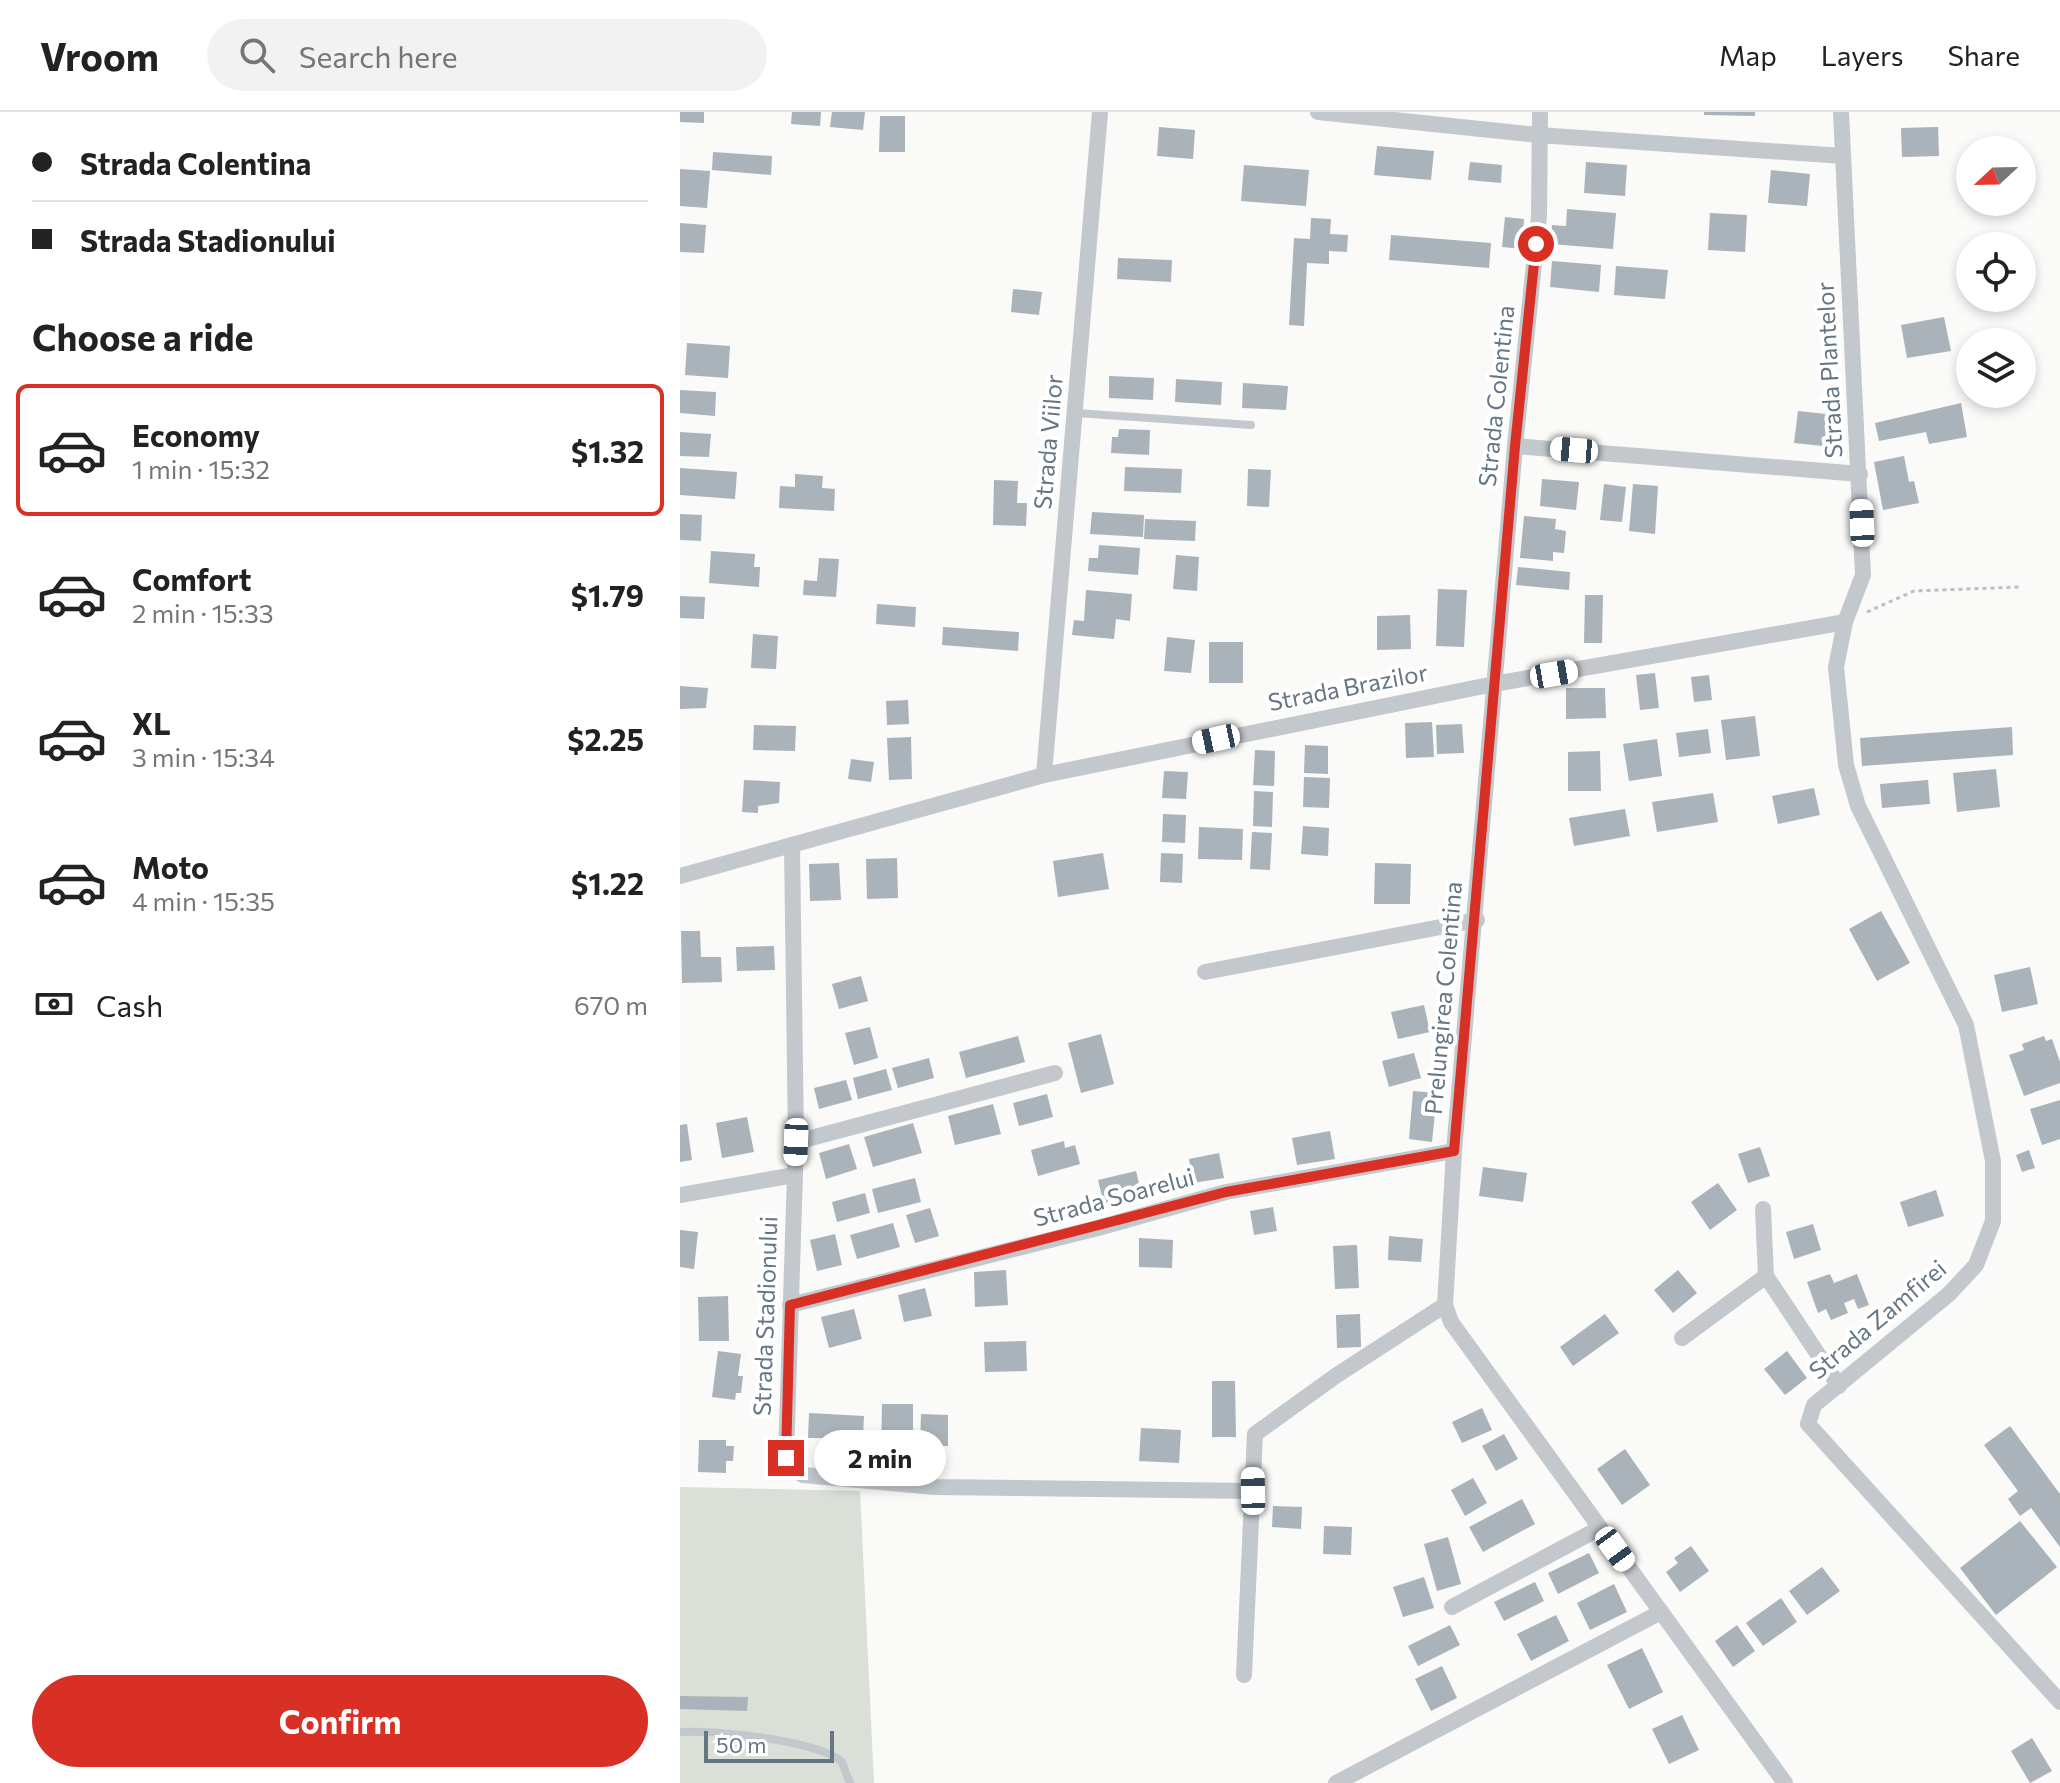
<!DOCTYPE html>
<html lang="en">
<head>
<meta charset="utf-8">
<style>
  :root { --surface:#fff; --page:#f2f2f2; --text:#222; --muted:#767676; --line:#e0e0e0; --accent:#d93025 }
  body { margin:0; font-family:Commissioner,sans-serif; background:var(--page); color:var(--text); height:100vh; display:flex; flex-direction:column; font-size:30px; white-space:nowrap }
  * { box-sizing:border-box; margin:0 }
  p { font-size:26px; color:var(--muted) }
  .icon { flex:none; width:44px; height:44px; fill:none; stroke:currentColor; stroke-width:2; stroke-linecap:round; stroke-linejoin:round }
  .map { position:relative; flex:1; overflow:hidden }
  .details { display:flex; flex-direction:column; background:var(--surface); width:680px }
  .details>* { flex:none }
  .banner { display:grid; align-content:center; height:176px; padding:0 32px; background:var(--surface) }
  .needle { width:52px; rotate:248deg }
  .controls { position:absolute; left:1276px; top:24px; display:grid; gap:16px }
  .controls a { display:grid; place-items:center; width:80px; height:80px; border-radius:50%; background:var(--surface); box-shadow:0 4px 12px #0003; font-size:40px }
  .scale { position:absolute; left:24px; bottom:20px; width:130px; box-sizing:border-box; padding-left:8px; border:4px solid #657683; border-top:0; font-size:22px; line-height:28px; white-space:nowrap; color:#657683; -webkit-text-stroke:6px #fff; paint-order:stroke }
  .end { position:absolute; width:36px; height:36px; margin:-18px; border:10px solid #d93025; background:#fff; box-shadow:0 0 0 4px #fff }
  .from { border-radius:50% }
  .bubble { position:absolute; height:56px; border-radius:28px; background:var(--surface); box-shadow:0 4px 12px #0003; font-size:26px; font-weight:700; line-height:56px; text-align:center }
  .car { position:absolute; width:24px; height:48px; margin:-24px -12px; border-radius:10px; box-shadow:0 0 6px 2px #0007; background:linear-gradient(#fff 24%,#345 0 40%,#fff 0 76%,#345 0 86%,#fff 0) }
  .banner b { display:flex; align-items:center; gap:28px; height:76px; font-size:30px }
  .banner b+b { border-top:2px solid var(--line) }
  .banner i { width:20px; height:20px; background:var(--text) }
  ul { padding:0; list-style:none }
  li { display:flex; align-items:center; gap:24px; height:132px; margin:0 16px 12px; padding:0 16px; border:4px solid transparent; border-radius:12px }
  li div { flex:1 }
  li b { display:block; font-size:30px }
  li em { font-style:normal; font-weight:700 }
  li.on { border-color:var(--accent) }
  li>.icon { width:72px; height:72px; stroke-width:1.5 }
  h2 { padding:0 32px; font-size:36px; line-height:96px }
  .pay { display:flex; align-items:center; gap:20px; height:88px; padding:0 32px; font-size:30px }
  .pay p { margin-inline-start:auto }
  .action { display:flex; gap:16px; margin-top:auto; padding:16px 32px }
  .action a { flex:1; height:92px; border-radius:48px; background:var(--accent); color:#fff; font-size:32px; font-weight:700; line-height:92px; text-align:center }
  header { display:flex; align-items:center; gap:48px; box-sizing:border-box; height:112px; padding:0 40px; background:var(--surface); border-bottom:2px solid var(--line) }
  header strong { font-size:38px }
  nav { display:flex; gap:44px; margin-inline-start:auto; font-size:28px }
  .search { width:560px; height:72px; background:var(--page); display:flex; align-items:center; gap:20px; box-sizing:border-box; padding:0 28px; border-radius:44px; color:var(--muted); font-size:30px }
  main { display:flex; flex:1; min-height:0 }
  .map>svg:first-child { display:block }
  .green { fill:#dadfd7 }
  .building { fill:#aab3b9 }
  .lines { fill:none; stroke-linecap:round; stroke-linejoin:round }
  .path { stroke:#bbbfc2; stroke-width:3; stroke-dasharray:4 4; stroke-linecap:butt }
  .service { stroke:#c3c8cc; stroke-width:8 }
  .minor { stroke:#c3c8cc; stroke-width:16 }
  .route { stroke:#d93025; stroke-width:10 }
  .labels { text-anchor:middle; stroke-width:8; stroke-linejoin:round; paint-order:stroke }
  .street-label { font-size:24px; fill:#657683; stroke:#fff }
</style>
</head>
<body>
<header>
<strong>Vroom</strong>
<div class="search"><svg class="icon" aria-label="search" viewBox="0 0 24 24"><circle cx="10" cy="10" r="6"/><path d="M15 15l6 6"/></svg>Search here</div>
<nav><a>Map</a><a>Layers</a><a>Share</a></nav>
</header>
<main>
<section class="details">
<div class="banner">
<b><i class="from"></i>Strada Colentina</b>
<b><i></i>Strada Stadionului</b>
</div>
<h2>Choose a ride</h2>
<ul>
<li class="on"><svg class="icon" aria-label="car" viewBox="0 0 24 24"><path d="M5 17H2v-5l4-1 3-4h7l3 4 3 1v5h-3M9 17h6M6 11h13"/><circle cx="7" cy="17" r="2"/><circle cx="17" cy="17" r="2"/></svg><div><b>Economy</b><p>1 min · 15:32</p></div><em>$1.32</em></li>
<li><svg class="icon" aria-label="car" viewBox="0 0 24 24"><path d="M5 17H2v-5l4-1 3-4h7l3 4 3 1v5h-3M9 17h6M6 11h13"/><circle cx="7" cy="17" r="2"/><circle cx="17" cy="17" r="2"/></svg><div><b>Comfort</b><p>2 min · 15:33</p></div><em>$1.79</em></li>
<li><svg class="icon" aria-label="car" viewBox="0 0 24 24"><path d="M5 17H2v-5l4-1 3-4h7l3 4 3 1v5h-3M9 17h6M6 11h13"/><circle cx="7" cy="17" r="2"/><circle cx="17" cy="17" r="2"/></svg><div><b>XL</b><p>3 min · 15:34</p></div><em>$2.25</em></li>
<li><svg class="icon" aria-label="car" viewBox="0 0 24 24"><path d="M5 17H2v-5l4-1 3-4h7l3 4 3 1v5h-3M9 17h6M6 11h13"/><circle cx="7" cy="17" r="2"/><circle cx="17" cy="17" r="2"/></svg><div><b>Moto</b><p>4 min · 15:35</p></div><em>$1.22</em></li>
</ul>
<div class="pay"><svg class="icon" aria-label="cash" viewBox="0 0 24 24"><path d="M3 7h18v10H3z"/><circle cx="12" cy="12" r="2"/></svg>Cash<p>670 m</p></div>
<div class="action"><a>Confirm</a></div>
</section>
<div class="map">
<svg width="1380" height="1671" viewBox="0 0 1380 1671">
  <rect width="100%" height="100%" fill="#fafaf8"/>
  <!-- green -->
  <polygon class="green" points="0,1375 180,1379 194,1671 0,1671"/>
  <!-- building -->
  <g class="building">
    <polygon points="0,0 24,0 24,11 0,10"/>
    <polygon points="112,0 141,0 140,14 111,12"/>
    <polygon points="152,0 185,0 183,18 150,15"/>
    <polygon points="1024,0 1075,0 1075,4 1024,3"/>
    <polygon points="200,4 225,4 225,40 199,40"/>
    <polygon points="479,15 515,18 513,47 477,44"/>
    <polygon points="1258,15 1259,44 1222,45 1221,16"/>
    <polygon points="697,34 754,39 751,68 694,63"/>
    <polygon points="33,40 92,44 91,63 32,58"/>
    <polygon points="790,50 822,53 821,71 788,68"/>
    <polygon points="906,50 947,53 945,84 904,81"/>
    <polygon points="564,53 629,58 626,94 561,89"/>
    <polygon points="0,57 30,59 27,96 0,94"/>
    <polygon points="1091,58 1130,62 1127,94 1088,91"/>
    <polygon points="887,97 936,101 933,137 871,132 872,113 886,114"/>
    <polygon points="1030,101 1067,103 1065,140 1028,138"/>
    <polygon points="825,105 844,107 842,137 822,135"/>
    <polygon points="631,106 651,107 650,122 668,123 667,140 649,139 649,152 627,151 624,214 609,213 614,126 630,127"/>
    <polygon points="0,111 26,113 24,141 0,140"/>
    <polygon points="711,123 811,131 809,156 709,148"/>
    <polygon points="438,146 492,148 491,170 437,167"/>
    <polygon points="872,149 921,153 919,180 870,175"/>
    <polygon points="936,154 988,158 985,187 934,183"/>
    <polygon points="333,177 362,180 359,203 331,200"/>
    <polygon points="1264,205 1271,239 1227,246 1221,213"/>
    <polygon points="7,231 50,234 48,266 5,263"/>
    <polygon points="429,264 474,266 473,288 429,286"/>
    <polygon points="496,267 542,270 541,293 495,290"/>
    <polygon points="563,271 608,274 606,298 562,296"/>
    <polygon points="0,278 36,280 35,304 0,301"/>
    <polygon points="1281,291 1287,325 1249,332 1246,320 1199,329 1195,311"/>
    <polygon points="1118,299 1155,303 1152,335 1114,331"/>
    <polygon points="439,317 470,318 469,343 431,341 432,325 438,325"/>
    <polygon points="0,320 31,322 29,345 0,344"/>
    <polygon points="1224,344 1229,370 1234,369 1239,391 1203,398 1194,350"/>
    <polygon points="445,355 502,357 501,381 444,379"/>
    <polygon points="0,356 57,360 55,387 0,383"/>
    <polygon points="568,357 591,358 589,395 567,394"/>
    <polygon points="115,362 143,364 142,376 155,377 154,399 99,396 100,374 115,375"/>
    <polygon points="862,367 899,370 896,398 860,394"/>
    <polygon points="314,368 338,369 337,391 347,391 346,414 313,413"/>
    <polygon points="924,372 946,375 942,410 920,408"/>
    <polygon points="953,372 978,374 975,422 949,419"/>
    <polygon points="412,400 464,403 463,425 410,422"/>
    <polygon points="0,402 22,403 21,429 0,428"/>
    <polygon points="844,404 876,407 875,417 886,419 884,441 873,440 873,449 840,446"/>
    <polygon points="465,407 516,409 515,429 464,427"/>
    <polygon points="419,433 460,436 458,463 408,459 409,446 418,446"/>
    <polygon points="31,439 75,442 74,455 80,455 79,475 29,471"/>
    <polygon points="496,443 519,445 517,479 493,477"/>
    <polygon points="139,446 159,447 156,485 123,483 124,468 137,469"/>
    <polygon points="838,455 890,460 889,478 836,473"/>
    <polygon points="758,477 787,478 784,535 756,534"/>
    <polygon points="406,478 452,482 450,509 436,507 434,527 392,523 394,508 404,509"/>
    <polygon points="905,483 923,483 922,531 904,531"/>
    <polygon points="0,484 25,485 24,507 0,506"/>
    <polygon points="197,492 236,495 235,515 196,512"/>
    <polygon points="730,503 731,537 697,538 697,504"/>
    <polygon points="263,515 339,520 338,539 262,533"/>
    <polygon points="73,522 98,524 96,557 71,556"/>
    <polygon points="487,525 515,528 511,561 484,559"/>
    <rect x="529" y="530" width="34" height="41"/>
    <polygon points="975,561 979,596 960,598 956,563"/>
    <polygon points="1029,563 1032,588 1014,590 1011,565"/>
    <polygon points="0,574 28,576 26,596 0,597"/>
    <polygon points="886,576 925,576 926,606 886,607"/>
    <polygon points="228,588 229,612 207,613 206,589"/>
    <polygon points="1075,604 1080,644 1046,648 1041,608"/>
    <polygon points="752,610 754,645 726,646 725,611"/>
    <polygon points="782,612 784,641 757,642 756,613"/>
    <polygon points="74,613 116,614 115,639 73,638"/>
    <polygon points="1332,615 1333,643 1182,654 1180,626"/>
    <polygon points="1028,617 1031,641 999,645 996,621"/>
    <polygon points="231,625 232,667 209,668 207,626"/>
    <polygon points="977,627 982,664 949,669 943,632"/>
    <polygon points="625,633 648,634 648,662 624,661"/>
    <polygon points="575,638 595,639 594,674 573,673"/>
    <polygon points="920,639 921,679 888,679 888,640"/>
    <polygon points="171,647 194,650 191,670 168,667"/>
    <polygon points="1316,657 1320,695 1277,700 1273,661"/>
    <polygon points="484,659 508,660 506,687 482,686"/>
    <polygon points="624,665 650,666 649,696 623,695"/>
    <polygon points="64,668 100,670 99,691 78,694 78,701 62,700"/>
    <polygon points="1248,668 1250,692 1202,696 1200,672"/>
    <polygon points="1134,676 1140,703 1098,712 1092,684"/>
    <polygon points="574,679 593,680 592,715 573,714"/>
    <polygon points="1033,681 1038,710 977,720 972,690"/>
    <polygon points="945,697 950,724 894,734 889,706"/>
    <polygon points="483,702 506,703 505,731 482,730"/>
    <polygon points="623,714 649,716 648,744 621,742"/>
    <polygon points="519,715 563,717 562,748 518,747"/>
    <polygon points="572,720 592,721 590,758 570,757"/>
    <polygon points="423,741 429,777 378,785 373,749"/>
    <polygon points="481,741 503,742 502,771 480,770"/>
    <polygon points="217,746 218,786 187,787 186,747"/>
    <polygon points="159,751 161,788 130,789 129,752"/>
    <polygon points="695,751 731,752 730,792 694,792"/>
    <polygon points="1201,799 1230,851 1197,869 1169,817"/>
    <polygon points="1,819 20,819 21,845 41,845 42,870 2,871"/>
    <polygon points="94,834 95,858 57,859 56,835"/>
    <polygon points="1350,855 1358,892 1322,900 1314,863"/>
    <polygon points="181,864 188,889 159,897 152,872"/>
    <polygon points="744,893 750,920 718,927 711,900"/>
    <polygon points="190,915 198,946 174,953 165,921"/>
    <polygon points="421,922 434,972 401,981 388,931"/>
    <polygon points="338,924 345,950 286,966 279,940"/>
    <polygon points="1364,924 1366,929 1372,927 1380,950 1380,971 1344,984 1329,943 1344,938 1342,932"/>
    <polygon points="734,941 741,966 709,975 702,949"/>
    <polygon points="249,946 254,966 218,976 212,956"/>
    <polygon points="206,957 212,978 178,987 173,966"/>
    <polygon points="166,968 172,988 139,997 134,976"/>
    <polygon points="733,979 757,981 752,1030 729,1027"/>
    <polygon points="367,982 373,1005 339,1014 333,991"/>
    <polygon points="1380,988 1380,1027 1362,1033 1350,997"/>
    <polygon points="313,992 321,1022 275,1033 268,1004"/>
    <polygon points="67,1005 74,1040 42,1046 36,1011"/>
    <polygon points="233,1011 242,1041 193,1055 184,1025"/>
    <polygon points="7,1012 12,1048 0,1050 0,1013"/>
    <polygon points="650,1019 655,1047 617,1053 612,1026"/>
    <polygon points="384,1029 385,1036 395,1033 400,1052 358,1064 351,1038"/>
    <polygon points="169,1032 177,1057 146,1067 139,1041"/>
    <polygon points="1080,1035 1090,1064 1068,1071 1058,1042"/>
    <polygon points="1349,1038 1355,1056 1342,1060 1336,1043"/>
    <polygon points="539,1041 544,1066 513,1071 509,1047"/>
    <polygon points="803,1055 847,1061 843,1090 799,1084"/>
    <polygon points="456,1059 463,1088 425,1097 418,1068"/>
    <polygon points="235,1066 241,1090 198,1101 192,1077"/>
    <polygon points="1038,1071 1057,1098 1030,1118 1011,1090"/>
    <polygon points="1256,1078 1264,1104 1228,1115 1220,1090"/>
    <polygon points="185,1081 190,1101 157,1110 152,1090"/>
    <polygon points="593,1095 597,1119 574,1123 570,1099"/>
    <polygon points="250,1096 259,1124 235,1131 226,1103"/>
    <polygon points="213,1111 220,1135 177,1147 170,1123"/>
    <polygon points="1133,1112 1141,1138 1114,1147 1106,1120"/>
    <polygon points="0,1118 18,1120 14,1157 0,1155"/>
    <polygon points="155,1122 162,1153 137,1159 130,1128"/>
    <polygon points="709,1124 743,1127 741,1150 708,1148"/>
    <polygon points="459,1126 493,1128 492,1156 459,1155"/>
    <polygon points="677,1133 679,1176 655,1177 653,1134"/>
    <polygon points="326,1158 328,1193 295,1195 294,1160"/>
    <polygon points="998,1158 1017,1181 993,1201 974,1178"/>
    <polygon points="1150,1162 1154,1171 1177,1162 1189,1193 1178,1197 1174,1187 1164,1191 1168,1201 1151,1208 1146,1197 1138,1201 1127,1170"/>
    <polygon points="245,1176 252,1204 224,1210 218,1183"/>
    <polygon points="48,1184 49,1229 19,1229 18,1185"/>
    <polygon points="174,1197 182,1227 149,1236 141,1205"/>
    <polygon points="680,1202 681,1235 657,1236 656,1203"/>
    <polygon points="925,1202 939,1221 893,1254 880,1235"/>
    <polygon points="346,1229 347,1259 305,1260 304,1230"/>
    <polygon points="38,1239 61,1242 58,1264 63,1264 61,1281 56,1281 55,1288 32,1285"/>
    <polygon points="1107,1239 1127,1266 1105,1283 1084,1257"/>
    <polygon points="532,1269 555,1269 556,1325 532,1325"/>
    <polygon points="202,1292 233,1292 233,1343 201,1343"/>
    <polygon points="802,1296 812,1318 782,1331 772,1310"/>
    <polygon points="129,1301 184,1304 182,1342 155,1341 155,1326 128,1326"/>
    <polygon points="241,1302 268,1303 268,1334 240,1333"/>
    <polygon points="1330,1314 1380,1382 1380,1435 1351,1396 1340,1404 1328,1387 1338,1379 1304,1333"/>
    <polygon points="461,1316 501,1318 499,1351 459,1349"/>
    <polygon points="824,1322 838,1347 816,1359 802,1334"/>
    <polygon points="19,1328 46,1328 46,1334 54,1334 53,1349 46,1349 46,1361 18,1360"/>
    <polygon points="945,1337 970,1373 942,1393 917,1357"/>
    <polygon points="793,1366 807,1391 785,1404 771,1378"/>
    <polygon points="842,1387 855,1412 803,1440 789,1415"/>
    <polygon points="593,1394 622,1395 621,1417 592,1415"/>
    <polygon points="1340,1409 1377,1455 1316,1503 1280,1456"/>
    <polygon points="644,1414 672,1415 671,1443 643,1442"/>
    <polygon points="768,1425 781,1472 757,1479 744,1432"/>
    <polygon points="1011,1434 1029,1459 1000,1480 986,1460 998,1451 994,1446"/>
    <polygon points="909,1441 919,1461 878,1482 868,1461"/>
    <polygon points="1142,1455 1160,1479 1127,1503 1109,1479"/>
    <polygon points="744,1465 754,1496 723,1505 713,1475"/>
    <polygon points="855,1470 864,1489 824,1509 814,1490"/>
    <polygon points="934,1472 947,1500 910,1518 897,1491"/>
    <polygon points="1101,1486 1117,1510 1083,1534 1066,1511"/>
    <polygon points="876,1503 889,1529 851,1549 837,1522"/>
    <polygon points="770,1513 780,1533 738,1554 728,1534"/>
    <polygon points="1057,1513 1075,1539 1053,1555 1035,1529"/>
    <polygon points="962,1536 983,1580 949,1597 927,1553"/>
    <polygon points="762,1554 777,1586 751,1599 735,1567"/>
    <polygon points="0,1584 68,1585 67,1599 0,1597"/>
    <polygon points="1002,1603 1019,1638 989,1652 972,1617"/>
    <polygon points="1352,1626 1372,1659 1350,1671 1331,1639"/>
  </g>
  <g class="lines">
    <!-- path -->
    <polyline class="path" points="1187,500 1234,479 1340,475"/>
    <!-- service -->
    <g class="service">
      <polyline points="396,301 571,313"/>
      <path d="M0 1620C35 1618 137 1628 162 1650L170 1671"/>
    </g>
    <!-- minor -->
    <g class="minor">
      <polyline points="638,0 858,23 1163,44"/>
      <polyline points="860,0 859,104 835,334 774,1039 765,1193 771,1210 1105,1671"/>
      <polyline points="1161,0 1183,463 1165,510 1156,555 1166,653 1178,694 1286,913 1313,1049 1313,1109 1296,1153 1269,1182 1134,1293 1128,1312 1380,1590"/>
      <polyline points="835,334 1180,362"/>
      <polyline points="364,663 420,0"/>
      <polyline points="112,733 116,1030 106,1346 111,1356 123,1363 255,1375 573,1379"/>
      <polyline points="0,764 364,663 814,572 1165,510"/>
      <polyline points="525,860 797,808"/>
      <polyline points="116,1030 375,961"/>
      <polyline points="0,1083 115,1063"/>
      <polyline points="1083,1097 1086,1164 1159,1274"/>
      <polyline points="110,1193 418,1116 546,1080 774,1039"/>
      <polyline points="1002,1226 1086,1164"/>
      <polyline points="772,1495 920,1416"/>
      <polyline points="564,1563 575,1322 657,1263 765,1193"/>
      <polyline points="656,1671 981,1500"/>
    </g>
  </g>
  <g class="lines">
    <!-- route -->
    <polyline class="route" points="106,1346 110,1193 546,1080 774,1039 835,334 856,132"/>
  </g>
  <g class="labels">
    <!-- street labels -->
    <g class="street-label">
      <text transform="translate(1150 258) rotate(-93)" y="8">Strada Plantelor</text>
      <text transform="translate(817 284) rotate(-84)" y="8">Strada Colentina</text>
      <text transform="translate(369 330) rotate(-85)" y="8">Strada Viilor</text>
      <text transform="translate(668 576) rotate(-11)" y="8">Strada Brazilor</text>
      <text transform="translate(764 886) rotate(-85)" y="8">Prelungirea Colentina</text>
      <text transform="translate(434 1086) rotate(-15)" y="8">Strada Soarelui</text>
      <text transform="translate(86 1204) rotate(-88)" y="8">Strada Stadionului</text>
      <text transform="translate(1198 1208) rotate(-40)" y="8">Strada Zamfirei</text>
    </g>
  </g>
</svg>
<div class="controls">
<a><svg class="needle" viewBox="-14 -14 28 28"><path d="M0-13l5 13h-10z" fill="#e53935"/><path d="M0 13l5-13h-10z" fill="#767676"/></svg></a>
<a><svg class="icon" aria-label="locate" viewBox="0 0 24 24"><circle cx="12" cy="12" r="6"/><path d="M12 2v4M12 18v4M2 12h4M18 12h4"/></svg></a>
<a><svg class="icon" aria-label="layers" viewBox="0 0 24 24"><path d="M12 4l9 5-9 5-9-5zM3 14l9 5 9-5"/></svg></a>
</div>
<div class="scale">50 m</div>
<i class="end from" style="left:856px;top:132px"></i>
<i class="end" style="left:106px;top:1346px"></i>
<div class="bubble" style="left:134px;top:1318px;width:132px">2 min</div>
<i class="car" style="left:894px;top:338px;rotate:275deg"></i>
<i class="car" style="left:1182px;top:411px;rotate:358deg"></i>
<i class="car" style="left:874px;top:562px;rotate:80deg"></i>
<i class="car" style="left:536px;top:627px;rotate:258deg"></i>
<i class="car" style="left:116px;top:1030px;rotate:182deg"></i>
<i class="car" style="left:573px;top:1379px;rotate:359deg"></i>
<i class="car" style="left:935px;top:1437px;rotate:144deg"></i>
</div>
</main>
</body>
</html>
